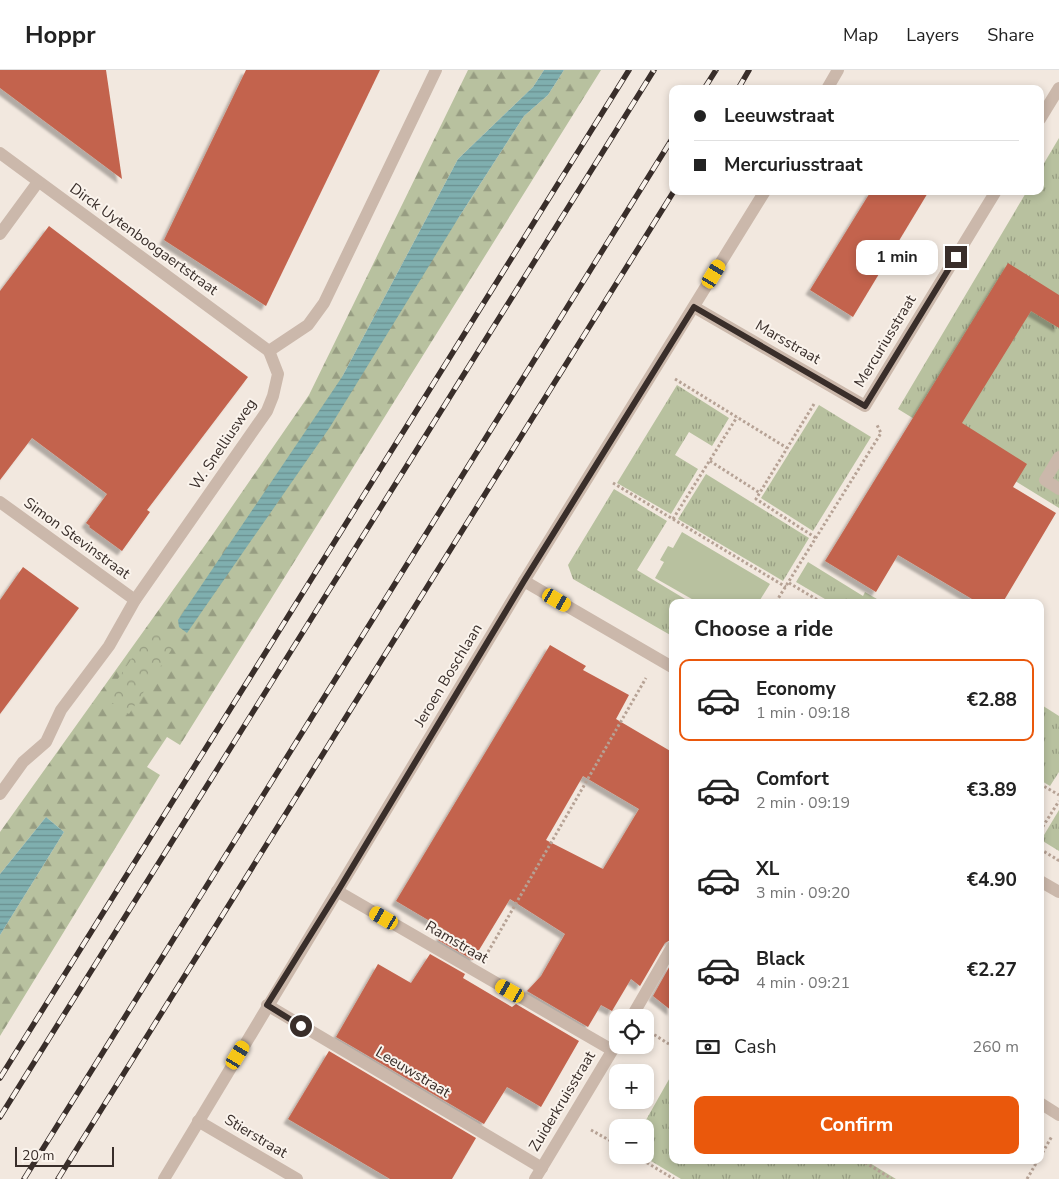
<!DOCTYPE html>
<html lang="en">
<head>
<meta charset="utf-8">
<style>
  :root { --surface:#fff; --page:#f2f2f2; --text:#222; --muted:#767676; --line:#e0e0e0; --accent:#ea580c }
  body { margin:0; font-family:"Nunito Sans",sans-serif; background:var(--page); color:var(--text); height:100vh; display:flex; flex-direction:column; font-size:19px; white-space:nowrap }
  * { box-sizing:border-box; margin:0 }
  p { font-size:16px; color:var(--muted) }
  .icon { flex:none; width:28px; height:28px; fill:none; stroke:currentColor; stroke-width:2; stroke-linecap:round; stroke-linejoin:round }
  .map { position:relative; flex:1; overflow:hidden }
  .side { position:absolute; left:669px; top:529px; width:375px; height:565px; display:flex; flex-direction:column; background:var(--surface); border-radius:10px; box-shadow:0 2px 8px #0003 }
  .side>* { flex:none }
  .banner { position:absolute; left:669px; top:15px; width:375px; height:110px; border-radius:10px; box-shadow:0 2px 8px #0003; display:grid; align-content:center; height:110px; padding:0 25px; background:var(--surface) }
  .tools { position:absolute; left:609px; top:939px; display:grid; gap:10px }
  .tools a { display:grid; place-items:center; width:45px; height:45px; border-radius:10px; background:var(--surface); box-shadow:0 2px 8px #0003; font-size:25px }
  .scale { position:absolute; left:15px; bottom:12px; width:99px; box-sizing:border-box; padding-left:5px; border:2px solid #392e2a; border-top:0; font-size:14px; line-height:18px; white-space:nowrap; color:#392e2a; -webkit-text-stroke:4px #faf3ec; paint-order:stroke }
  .end { position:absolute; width:22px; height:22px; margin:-11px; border:6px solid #392e2a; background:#fff; box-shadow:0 0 0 2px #fff }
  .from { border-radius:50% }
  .bubble { position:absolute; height:35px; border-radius:10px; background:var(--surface); box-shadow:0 2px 8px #0003; font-size:16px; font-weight:700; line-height:35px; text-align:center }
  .car { position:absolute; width:15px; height:30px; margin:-15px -8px; border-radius:6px; box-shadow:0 0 4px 1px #0007; background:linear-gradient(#f5c518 24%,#345 0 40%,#f5c518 0 76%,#345 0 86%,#f5c518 0) }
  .banner b { display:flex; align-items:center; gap:18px; height:48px; font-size:19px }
  .banner b+b { border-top:1px solid var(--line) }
  .banner i { width:12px; height:12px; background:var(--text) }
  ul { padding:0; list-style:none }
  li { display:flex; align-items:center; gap:15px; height:82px; margin:0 10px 8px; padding:0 15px; border:2px solid transparent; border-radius:10px }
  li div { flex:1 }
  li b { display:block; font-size:19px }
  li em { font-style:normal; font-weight:700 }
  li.current { border-color:var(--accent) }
  li>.icon { width:45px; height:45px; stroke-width:1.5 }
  h2 { padding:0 25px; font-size:22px; line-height:60px }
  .pay { display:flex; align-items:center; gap:12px; height:55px; padding:0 25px; font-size:19px }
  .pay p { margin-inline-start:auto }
  .action { display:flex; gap:10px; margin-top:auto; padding:10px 25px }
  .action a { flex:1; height:58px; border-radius:10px; background:var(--accent); color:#fff; font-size:20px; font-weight:700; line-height:58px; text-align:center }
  header { display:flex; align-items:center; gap:30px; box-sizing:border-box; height:70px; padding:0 25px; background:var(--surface); border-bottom:1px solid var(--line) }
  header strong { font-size:24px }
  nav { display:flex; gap:28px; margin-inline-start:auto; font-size:18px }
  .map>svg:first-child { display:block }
  .grass { fill:url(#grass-tufts) }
  .forest { fill:url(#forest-firs) }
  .park { fill:url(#park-crowns) }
  .garden { fill:#b8c19f }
  .water { fill:url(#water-rules) }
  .building { fill:#c3644d; fill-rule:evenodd; filter:url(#shadow) }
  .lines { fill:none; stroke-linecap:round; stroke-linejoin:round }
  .path { stroke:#b6a295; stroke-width:3; stroke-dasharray:2.5 2.5; stroke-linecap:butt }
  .street { stroke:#cbb8ab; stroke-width:12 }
  .rail-casing { stroke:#392e2a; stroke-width:5.5 }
  .rail { stroke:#faf3ec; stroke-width:4; stroke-dasharray:11; stroke-linecap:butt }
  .route { stroke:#392e2a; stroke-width:6 }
  .labels { text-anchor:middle; stroke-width:4; stroke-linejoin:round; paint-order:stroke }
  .street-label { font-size:15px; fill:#392e2a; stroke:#faf3ec }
</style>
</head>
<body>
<header>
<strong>Hoppr</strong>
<nav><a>Map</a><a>Layers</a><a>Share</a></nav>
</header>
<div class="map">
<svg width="1059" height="1109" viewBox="0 0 1059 1109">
  <defs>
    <pattern id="grass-tufts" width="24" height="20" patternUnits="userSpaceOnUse" patternTransform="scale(1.25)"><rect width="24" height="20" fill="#b8c19f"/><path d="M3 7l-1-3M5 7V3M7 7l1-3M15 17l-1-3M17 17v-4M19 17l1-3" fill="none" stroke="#979d82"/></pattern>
    <pattern id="forest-firs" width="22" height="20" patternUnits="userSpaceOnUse" patternTransform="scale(1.25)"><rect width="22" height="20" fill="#b8c19f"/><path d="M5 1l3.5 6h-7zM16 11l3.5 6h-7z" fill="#979d82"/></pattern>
    <pattern id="park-crowns" width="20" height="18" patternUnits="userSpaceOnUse" patternTransform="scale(1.25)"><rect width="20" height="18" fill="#b8c19f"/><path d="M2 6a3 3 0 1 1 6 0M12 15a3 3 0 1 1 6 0" fill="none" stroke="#979d82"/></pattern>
    <pattern id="water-rules" width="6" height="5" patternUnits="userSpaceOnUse" patternTransform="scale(1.25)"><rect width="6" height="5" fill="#7fafaf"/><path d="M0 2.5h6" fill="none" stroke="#698f8f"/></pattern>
    <filter id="shadow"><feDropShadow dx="-4.5" dy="4.5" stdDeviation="1" flood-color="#0004"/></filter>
  </defs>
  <rect width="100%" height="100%" fill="#f2e8df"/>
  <!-- grass -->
  <g class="grass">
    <polygon points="1059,68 1059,438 898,339 1027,121 1040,121 1040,100"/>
    <polygon points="677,315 729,348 712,376 689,362 675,385 698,399 671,444 617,413"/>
    <polygon points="819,335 871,367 813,461 761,428"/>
    <polygon points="706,404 809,468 783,511 678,449"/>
    <polygon points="614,419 667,451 637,500 690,532 672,532 672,566 573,509 568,495"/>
    <polygon points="808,492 863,526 865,522 882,532 830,532 796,512"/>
    <polygon points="1040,634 1059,646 1059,702 1050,716 1040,710"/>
    <polygon points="1059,740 1059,781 1041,770"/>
    <polygon points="672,1004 672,1090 865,1090 896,1109 681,1109 641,1085 645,1085 645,1058 642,1057"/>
  </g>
  <!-- forest -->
  <polygon class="forest" points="468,0 544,0 533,17 458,89 342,307 459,147 524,46 548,25 564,0 601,0 180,675 167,667 147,697 160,705 0,966 0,865 64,762 46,747 0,804 0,762 213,464 309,325"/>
  <!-- park -->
  <polygon class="park" points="153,557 176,573 129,644 105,628"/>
  <!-- garden -->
  <polygon class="garden" points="682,462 770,514 760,530 764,532 697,532 655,508 664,492 660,490 668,476 673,478"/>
  <!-- water -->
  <g class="water">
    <polygon points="544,0 564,0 548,25 524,46 459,147 330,357 187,563 179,557 178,550 342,307 458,89 533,17"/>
    <polygon points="46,747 64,762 0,865 0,804"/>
  </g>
  <!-- building -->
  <g class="building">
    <polygon points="0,0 106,0 122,109 0,18"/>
    <polygon points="246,0 380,0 266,236 164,170"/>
    <polygon points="871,121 929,121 853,247 810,220"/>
    <polygon points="49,156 248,307 147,440 150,442 122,481 89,457 90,456 86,453 107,424 32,368 0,410 0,221"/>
    <polygon points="1008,193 1059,225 1059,258 1031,241 962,353 1027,394 1013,417 1056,443 1003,532 977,532 898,485 876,522 825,491"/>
    <polygon points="23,497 79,538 0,644 0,530"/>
    <path d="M550 575 586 596 583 600 629 625 616 649 672 682V869L665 873 640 916 631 909 612 941 601 935 588 957 527 921 541 906 565 864 510 829 473 890 438 870 445 860 396 831ZM583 706 639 739 603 799 546 770Z"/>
    <polygon points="430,884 465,904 463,908 512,937 516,934 579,971 541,1037 507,1017 484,1054 336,967 378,894 411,913"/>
    <polygon points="672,892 672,941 653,926"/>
    <polygon points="329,981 476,1068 452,1109 390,1109 288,1049"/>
  </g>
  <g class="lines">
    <!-- path -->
    <g class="path">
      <polyline points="675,309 787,378"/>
      <polyline points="814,334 756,429 816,468"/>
      <polyline points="710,391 760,423"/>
      <polyline points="613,413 786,517"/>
      <polyline points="673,449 737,347"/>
      <polyline points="789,513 821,532"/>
      <polyline points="776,532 881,363 877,355"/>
      <polyline points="1040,714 1059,725"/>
      <polyline points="1040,761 1059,731"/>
      <polyline points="1040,779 1058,790 1056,793"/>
      <polyline points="488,882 646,608"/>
      <polyline points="650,962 672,976"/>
      <polyline points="591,1060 618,1075"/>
      <polyline points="634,1085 674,1109"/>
      <polyline points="1040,1087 1052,1066"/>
      <polyline points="861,1090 892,1109"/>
      <polyline points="1027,1109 1038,1090"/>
    </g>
    <!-- street -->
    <g class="street">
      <polyline points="827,19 838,0"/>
      <polyline points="1040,49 1059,18"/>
      <polyline points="0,83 269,281"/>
      <polyline points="0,164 38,112"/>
      <polyline points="694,237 865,336 996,121"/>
      <polyline points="269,281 308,255 324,233 436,0"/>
      <polyline points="1059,387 1045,410 1059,419"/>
      <polyline points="0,432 135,530"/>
      <polyline points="524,511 672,597"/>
      <polyline points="0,724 23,692 46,672 61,640 109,576 135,530 267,341 273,326 278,304 269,281"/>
      <polyline points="1040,811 1059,822"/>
      <polyline points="337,821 612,980"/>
      <polyline points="267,935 542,1098"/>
      <polyline points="631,948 672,877"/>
      <polyline points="1040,1033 1059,1045"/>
      <polyline points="198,1051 297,1109"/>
      <polyline points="164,1109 524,511 765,121"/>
      <polyline points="535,1109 618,971"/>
    </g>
    <!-- rail casing -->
    <g class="rail-casing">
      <g id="rail">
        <polyline points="704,19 716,0"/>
        <polyline points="738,19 749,0"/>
        <polyline points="0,1008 629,0"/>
        <polyline points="0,1047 654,0"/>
        <polyline points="24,1109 672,69"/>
        <polyline points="58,1109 674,121"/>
      </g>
    </g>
    <!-- rail -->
    <use href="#rail" class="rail"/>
  </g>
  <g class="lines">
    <!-- route -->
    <polyline class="route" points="301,956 267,935 338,821 524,511 694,237 865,336 956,187"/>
  </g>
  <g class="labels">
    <!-- street labels -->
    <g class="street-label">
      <text transform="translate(144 169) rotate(36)" y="5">Dirck Uytenboogaertstraat</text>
      <text transform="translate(885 271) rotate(-59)" y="5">Mercuriusstraat</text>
      <text transform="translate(788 272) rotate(30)" y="5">Marsstraat</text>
      <text transform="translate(223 374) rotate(-56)" y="5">W. Snelliusweg</text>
      <text transform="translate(77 468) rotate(36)" y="5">Simon Stevinstraat</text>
      <text transform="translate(448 605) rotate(-59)" y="5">Jeroen Boschlaan</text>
      <text transform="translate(457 872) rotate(30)" y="5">Ramstraat</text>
      <text transform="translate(413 1002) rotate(31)" y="5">Leeuwstraat</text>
      <text transform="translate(562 1031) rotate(-59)" y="5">Zuiderkruisstraat</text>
      <text transform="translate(256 1066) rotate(31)" y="5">Stierstraat</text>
    </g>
  </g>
</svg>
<div class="tools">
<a><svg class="icon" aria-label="locate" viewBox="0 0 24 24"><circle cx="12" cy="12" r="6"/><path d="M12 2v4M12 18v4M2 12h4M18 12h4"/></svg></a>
<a>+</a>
<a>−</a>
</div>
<div class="scale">20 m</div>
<i class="end from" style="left:301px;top:956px"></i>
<i class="end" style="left:956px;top:187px"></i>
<div class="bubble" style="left:856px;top:170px;width:82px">1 min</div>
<i class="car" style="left:714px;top:204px;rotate:31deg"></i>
<i class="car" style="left:557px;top:530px;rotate:120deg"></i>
<i class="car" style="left:384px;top:848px;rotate:300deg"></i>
<i class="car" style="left:510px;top:921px;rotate:300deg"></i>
<i class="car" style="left:238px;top:985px;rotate:31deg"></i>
<div class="banner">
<b><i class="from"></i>Leeuwstraat</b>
<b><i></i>Mercuriusstraat</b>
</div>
<section class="side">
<h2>Choose a ride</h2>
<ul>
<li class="current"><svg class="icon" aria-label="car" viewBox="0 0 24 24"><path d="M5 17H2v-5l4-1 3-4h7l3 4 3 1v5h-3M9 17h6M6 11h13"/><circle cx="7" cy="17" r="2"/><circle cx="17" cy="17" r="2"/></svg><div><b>Economy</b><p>1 min · 09:18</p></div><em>€2.88</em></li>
<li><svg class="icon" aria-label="car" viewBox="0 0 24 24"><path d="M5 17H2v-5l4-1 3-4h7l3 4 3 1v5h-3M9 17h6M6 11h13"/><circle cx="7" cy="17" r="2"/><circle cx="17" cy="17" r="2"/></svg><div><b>Comfort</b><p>2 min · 09:19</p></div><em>€3.89</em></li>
<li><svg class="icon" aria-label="car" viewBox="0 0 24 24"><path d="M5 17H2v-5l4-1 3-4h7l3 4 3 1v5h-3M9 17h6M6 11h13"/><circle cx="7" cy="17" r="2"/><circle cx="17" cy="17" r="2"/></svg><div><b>XL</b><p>3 min · 09:20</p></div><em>€4.90</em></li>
<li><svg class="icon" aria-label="car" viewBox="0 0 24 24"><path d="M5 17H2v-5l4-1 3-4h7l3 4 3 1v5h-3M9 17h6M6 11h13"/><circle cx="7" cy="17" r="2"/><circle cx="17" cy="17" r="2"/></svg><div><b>Black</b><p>4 min · 09:21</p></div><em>€2.27</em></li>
</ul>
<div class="pay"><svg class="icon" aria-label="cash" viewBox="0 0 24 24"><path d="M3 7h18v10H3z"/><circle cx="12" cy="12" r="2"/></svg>Cash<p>260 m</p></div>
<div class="action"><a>Confirm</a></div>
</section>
</div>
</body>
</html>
